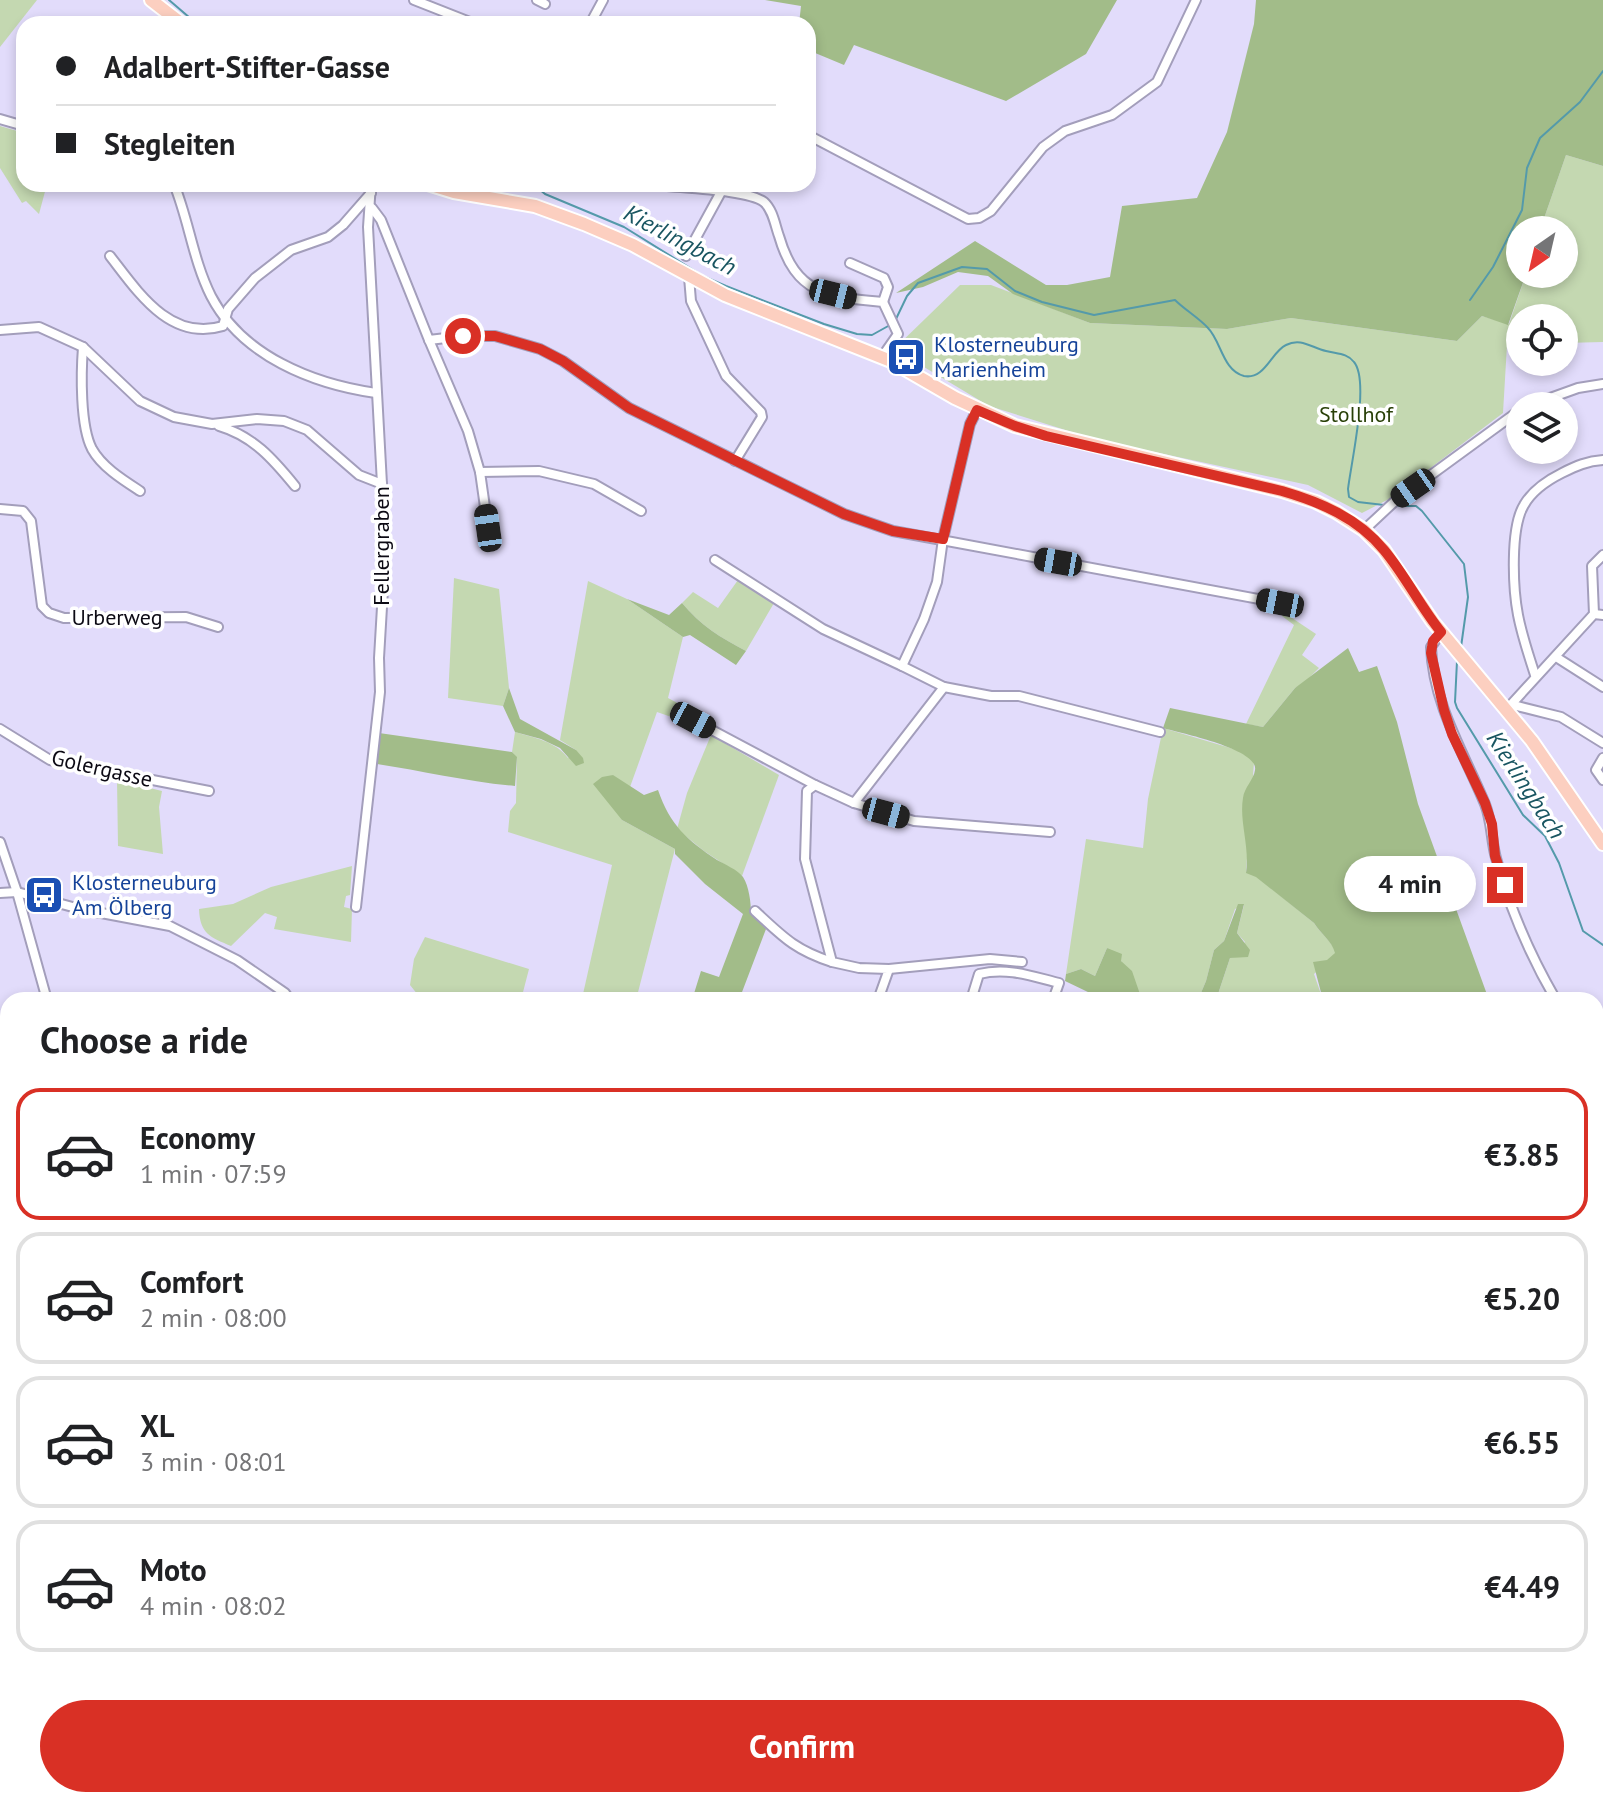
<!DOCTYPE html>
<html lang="en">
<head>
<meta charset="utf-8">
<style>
  :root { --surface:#fff; --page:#f6f6f6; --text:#202124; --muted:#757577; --line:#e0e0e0; --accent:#d93025 }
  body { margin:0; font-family:"PT Sans",sans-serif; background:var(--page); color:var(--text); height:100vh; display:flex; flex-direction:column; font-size:30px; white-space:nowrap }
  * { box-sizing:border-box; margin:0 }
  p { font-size:26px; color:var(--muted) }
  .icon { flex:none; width:44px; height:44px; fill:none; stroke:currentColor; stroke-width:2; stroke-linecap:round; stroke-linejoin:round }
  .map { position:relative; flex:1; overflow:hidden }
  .details { position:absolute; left:0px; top:992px; width:1604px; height:816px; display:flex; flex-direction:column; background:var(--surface); border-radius:24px 24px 0 0; box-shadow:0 4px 12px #0003 }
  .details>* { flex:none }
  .top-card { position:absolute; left:16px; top:16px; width:800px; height:176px; border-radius:24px; box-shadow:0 4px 12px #0003; display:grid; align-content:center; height:176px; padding:0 40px; background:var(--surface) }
  .needle { width:52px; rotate:214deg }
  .tools { position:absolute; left:1506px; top:216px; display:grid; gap:16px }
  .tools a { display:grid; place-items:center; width:72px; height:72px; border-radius:50%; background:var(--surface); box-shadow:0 4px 12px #0003; font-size:40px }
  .end { position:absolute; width:36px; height:36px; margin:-18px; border:10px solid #d93025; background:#fff; box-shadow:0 0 0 4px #fff }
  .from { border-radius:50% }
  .bubble { position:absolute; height:56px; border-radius:28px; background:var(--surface); box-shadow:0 4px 12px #0003; font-size:26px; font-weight:800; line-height:56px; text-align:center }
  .car { position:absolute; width:24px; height:48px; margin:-24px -12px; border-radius:10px; box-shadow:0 0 6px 2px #0007; background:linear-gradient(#222 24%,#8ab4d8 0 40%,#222 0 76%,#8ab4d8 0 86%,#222 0) }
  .top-card b { display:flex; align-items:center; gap:28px; height:76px; font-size:30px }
  .top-card b+b { border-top:2px solid var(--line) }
  .top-card i { width:20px; height:20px; background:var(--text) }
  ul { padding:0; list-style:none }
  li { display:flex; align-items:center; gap:24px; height:132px; margin:0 16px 12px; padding:0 24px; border:4px solid var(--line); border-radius:24px }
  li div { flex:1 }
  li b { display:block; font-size:30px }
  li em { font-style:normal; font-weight:800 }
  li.selected { border-color:var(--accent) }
  li>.icon { width:72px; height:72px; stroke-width:1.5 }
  h2 { padding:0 40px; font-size:36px; line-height:96px }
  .cta { display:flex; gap:16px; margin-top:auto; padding:16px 40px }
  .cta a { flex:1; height:92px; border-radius:48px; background:var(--accent); color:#fff; font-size:32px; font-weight:800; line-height:92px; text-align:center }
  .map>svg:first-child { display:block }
  .green { fill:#c4d8b1 }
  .forest { fill:#a2bc89 }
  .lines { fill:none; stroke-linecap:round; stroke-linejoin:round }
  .stream { stroke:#549aaa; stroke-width:2 }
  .minor-casing { stroke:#a39ebb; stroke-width:12 }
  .tertiary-casing { stroke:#a39ebb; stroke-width:14 }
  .primary-casing { stroke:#fff; stroke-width:16 }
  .minor { stroke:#fff; stroke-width:8 }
  .tertiary { stroke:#fff; stroke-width:10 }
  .primary { stroke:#fccfc0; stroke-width:12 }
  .route { stroke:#d93025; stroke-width:10 }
  .labels { text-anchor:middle; stroke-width:7; stroke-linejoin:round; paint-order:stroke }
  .transit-label { font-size:22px; fill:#164399; stroke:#fff; text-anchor:start }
  .park-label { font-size:22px; fill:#294008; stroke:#fff }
  .street-label { font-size:22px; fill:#0c0a14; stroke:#fff }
  .water-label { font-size:24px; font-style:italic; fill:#195561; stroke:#fff }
</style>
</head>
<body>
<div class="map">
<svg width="1603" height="1808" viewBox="0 0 1603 1808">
  <rect width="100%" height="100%" fill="#e2dcfb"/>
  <!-- green -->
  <g class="green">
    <polygon points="0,0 37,0 0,47"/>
    <polygon points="0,126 24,133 24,184 47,184 39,214 26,201 22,203 0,168"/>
    <polygon points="1566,155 1603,166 1603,342 1564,343 1564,318 1520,318 1520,344 1507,345 1503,413 1391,498 1362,513 1308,485 1094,439 989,406 894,349 960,285 991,285 1090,323 1227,329 1291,318 1457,341 1482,316 1509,324 1526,274 1564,274 1564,230 1540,230"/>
    <polygon points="454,578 499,589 509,688 503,706 448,698"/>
    <path d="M738 580 774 603 746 651C721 638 700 625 682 603L693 592 718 608Z"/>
    <path d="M588 581 627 599 683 637 668 698 687 708 680 720 657 712 630 787 612 775 622 820 675 849 636 1000H611L583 994 612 865 508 832 510 811 516 803 517 758 512 752 515 732C535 738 555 741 568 758L576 750 560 740Z"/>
    <polygon points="1283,612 1316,634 1302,655 1319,668 1303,684 1295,688 1263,727 1246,724 1294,625 1282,616"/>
    <path d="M1163 728 1244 752 1254 762 1246 872 1256 876 1314 923C1321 934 1332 941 1336 953L1314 974 1323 1000H1216L1230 958 1234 957 1245 942 1237 933 1244 905 1235 909 1224 941 1214 950 1206 981 1198 1000H1142L1121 961 1107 948 1095 976 1081 969 1066 974 1086 839 1143 848 1148 799Z"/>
    <polygon points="711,735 779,775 742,876 704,851 677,829 687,793"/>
    <polygon points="117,780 162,791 159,807 163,854 118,846"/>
    <path d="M352 866 350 895 346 896 344 907 352 909 351 942 274 929 277 917 265 913 231 946C210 937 200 934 199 909L233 904 271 887Z"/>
    <polygon points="425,937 529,969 522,996 524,1000 512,1000 498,993 476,995 462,1000 422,1000 410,985 414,959"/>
    <polygon points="1596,1056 1603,1060 1603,1312 1596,1316"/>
    <polygon points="1603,1420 1603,1554 1596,1557 1596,1421"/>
    <polygon points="973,1800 1083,1800 1071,1808 976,1808"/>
  </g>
  <!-- forest -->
  <g class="forest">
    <polygon points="765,0 1117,0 1086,54 1006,101 854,45 844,65 808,50 808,24 799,24 801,6"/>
    <polygon points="1256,0 1603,0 1603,166 1566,155 1540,230 1520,230 1520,274 1526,274 1508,325 1482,316 1457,341 1291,318 1227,329 1090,323 1013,294 988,276 958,272 923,287 896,293 975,241 1046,285 1067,285 1110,277 1122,206 1197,198 1227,132 1254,24"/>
    <path d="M627 599 669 615 682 603C700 625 721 638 746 651L736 665 690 635 683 637Z"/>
    <path d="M1348 648 1359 672 1377 666 1397 722 1418 804 1489 1000H1323L1313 962 1327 960 1335 953C1332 941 1321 934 1314 923L1256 877 1246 873C1250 847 1239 821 1243 798 1244 788 1254 779 1255 770 1259 749 1180 733 1163 728L1170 708 1263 727 1295 688Z"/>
    <polygon points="509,688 520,719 576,750 583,758 584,763 576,766 560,748 541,739 515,732 503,706"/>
    <path d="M379 733 512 752 517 757 515 786C469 782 423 771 377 764Z"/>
    <path d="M613 775 644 795 658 790C670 825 687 840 717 860 724 864 738 870 743 877 749 886 751 903 751 913L766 929 739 1000H692L701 971 719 977 743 914 705 884 675 854V849L622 820 593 784 602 777Z"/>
    <polygon points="1238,904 1244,904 1237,933 1250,950 1248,957 1230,958 1216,1000 1198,1000 1206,981 1214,950 1224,941"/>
    <polygon points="1107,948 1122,954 1121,961 1132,971 1142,1000 1095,1000 1090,993 1065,981 1066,974 1081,969 1095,976"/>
    <polygon points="1603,1312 1603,1420 1596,1421 1596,1316"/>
    <polygon points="8,1646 8,1759 0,1760 0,1648"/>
    <polygon points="1338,1800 1478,1800 1485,1808 1346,1808"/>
  </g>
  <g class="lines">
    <!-- stream -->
    <g class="stream">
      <polyline points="169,0 197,24"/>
      <polyline points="533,184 545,194 624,227 703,276 726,286 824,324 857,334 872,335 890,325"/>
      <polyline points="1470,300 1493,267 1522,210 1527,168 1540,138 1580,102 1603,71"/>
      <path d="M895 321 907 296 918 283 962 267 987 269 1015 291 1042 302 1094 315 1175 300C1185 310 1199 318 1208 328 1221 341 1223 371 1244 376 1265 380 1271 352 1286 345 1301 337 1312 348 1326 351 1337 354 1347 353 1354 362 1370 381 1351 463 1348 489L1349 497 1358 502 1384 505"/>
      <polyline points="1395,506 1416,506 1422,511 1464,564 1468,597 1461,647"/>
      <polyline points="1457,661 1455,702 1457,708 1523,815 1545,836 1559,863 1583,931 1603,945"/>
    </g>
    <!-- minor casing -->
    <g class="minor-casing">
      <g id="minor">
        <polyline points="414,0 475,24"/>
        <polyline points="537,0 545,4"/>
        <polyline points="590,24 603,0"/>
        <polyline points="0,119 24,126"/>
        <polyline points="808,135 968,219 979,218 991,211 1043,147 1065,131 1112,115 1157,82 1196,0"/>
        <path d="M174 184C189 221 193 260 211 296 242 356 313 384 376 393"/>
        <path d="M649 184C674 188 747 189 764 202 773 210 775 225 779 236 796 295 828 297 883 302L898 334 882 357"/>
        <polyline points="372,208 381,220 429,340 468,431 480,472 488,528"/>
        <path d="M110 256C138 292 170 342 223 326L228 309 255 278 291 250 328 237 343 225 371 193"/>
        <polyline points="686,256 721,192"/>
        <polyline points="850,263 884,278 888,287 883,302"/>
        <polyline points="689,277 691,301 726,376 761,412 762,417 735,461"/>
        <polyline points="0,330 39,327 83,347 140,401 174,417 212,424 257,419 284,421 307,430 359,475 382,484"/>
        <polyline points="429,340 463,336 495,336 540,349 563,361 629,408 844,514 893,531 1280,603"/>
        <path d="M83 347C81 373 80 426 92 449 102 467 123 480 140 491"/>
        <polyline points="1528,406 1578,388 1603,384"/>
        <path d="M219 426C253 436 273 459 295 486"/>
        <polyline points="480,472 539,471 594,484 641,511"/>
        <polyline points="0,509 23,511 31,521 42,606 49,613 64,618 186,617 218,627"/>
        <polyline points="1364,530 1394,502 1520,410"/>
        <polyline points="715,560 823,629 902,666"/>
        <polyline points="1594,614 1592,566 1603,555"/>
        <path d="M1441 632 1431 647C1433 704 1464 753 1485 804 1492 822 1491 840 1496 858 1509 906 1531 957 1556 1000"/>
        <polyline points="1556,657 1603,687"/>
        <path d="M1535 675C1529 656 1522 636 1518 615 1513 589 1510 528 1524 505 1532 491 1548 480 1562 473 1576 466 1587 461 1603 460"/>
        <polyline points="944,687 991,696 1019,696 1160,732"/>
        <polyline points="1513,705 1561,717 1603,743"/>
        <polyline points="1507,709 1594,614 1603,615"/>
        <polyline points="693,720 815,785"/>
        <polyline points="0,729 50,760 209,791"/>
        <polyline points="1603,758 1596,770 1603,780"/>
        <polyline points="854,803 914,821 1050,832"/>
        <polyline points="0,842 17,892 47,1000"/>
        <polyline points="0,893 17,892 80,909 170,926 237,960 285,993 290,1000"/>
        <polyline points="356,907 380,692 379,658 383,590 382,484 368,227 371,184"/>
        <path d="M755 911C783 937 795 950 832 962"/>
        <polyline points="889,969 990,959 1022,962"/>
        <polyline points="878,1000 889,969 859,968 832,962 805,859 807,791 815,785 854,803 944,687 902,666 924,619 937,582 943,539 970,424 977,410"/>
        <path d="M971 1000 979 974C1007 967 1031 976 1059 983L1053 1000"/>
        <polyline points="0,1030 8,1028"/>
        <polyline points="0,1161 8,1190"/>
        <polyline points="1596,1596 1603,1592"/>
        <polyline points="574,1800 580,1808"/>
        <polyline points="820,1800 826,1808"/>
        <polyline points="930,1800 935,1808"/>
        <polyline points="1110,1800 1110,1808"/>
        <polyline points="1220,1800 1229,1808"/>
      </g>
    </g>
    <!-- tertiary casing -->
    <g class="tertiary-casing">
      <g id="tertiary">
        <polyline points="0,1645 8,1640"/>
        <polyline points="699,1800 705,1808"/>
      </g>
    </g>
    <!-- primary casing -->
    <g class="primary-casing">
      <g id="primary">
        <polyline points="151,0 182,24"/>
        <polyline points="428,184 454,192 535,206 584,224 633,245 725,295 891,361 955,398 1015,426 1282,491 1316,502 1336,512 1364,530 1384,550 1433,622 1532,741 1603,844"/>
      </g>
    </g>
    <!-- minor -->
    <use href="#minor" class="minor"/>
    <!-- tertiary -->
    <use href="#tertiary" class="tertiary"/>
    <!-- primary -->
    <use href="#primary" class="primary"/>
  </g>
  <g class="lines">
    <!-- route -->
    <path class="route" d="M463 336H495L540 349 563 361 629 408 844 514 893 531 943 539 970 424 977 410 1015 426 1046 436 1282 491C1320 502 1358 518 1384 550 1405 575 1420 606 1441 632L1433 641 1431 653 1444 710 1452 734 1485 803 1492 824 1495 856 1505 885"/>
  </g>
  <!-- icons -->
  <defs>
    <g id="bus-square" transform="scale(2)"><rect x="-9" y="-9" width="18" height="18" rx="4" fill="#1a4fb4" stroke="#fff"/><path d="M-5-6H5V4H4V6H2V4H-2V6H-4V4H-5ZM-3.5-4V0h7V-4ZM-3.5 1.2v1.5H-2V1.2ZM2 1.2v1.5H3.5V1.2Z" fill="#fff"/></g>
  </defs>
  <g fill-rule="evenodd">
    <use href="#bus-square" x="906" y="357"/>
    <use href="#bus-square" x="44" y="895"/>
  </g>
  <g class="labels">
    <!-- transit labels -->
    <g class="transit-label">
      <text x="934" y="352">Klosterneuburg<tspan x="934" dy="25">Marienheim</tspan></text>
      <text x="72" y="890">Klosterneuburg<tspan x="72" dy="25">Am Ölberg</tspan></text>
    </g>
    <!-- park labels -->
    <g class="park-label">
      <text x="1356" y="422">Stollhof</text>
    </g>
    <!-- street labels -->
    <g class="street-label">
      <text transform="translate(381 546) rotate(-90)" y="8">Fellergraben</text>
      <text x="117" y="625">Urberweg</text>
      <text transform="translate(102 768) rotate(13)" y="8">Golergasse</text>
    </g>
    <!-- water labels -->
    <g class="water-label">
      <text transform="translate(680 240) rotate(28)" y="8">Kierlingbach</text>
      <text transform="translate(1526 785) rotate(57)" y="8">Kierlingbach</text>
    </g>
  </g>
</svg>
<div class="tools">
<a><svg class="needle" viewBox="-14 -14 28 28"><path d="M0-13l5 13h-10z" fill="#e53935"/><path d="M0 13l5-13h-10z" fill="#757577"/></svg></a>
<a><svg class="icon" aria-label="locate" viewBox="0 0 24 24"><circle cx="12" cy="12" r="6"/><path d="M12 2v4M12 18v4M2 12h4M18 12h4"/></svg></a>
<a><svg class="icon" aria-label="layers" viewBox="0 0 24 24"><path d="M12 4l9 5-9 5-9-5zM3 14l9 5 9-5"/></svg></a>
</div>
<i class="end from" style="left:463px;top:336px"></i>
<i class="end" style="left:1505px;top:885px"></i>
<div class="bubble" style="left:1344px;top:856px;width:132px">4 min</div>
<i class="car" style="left:833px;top:294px;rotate:104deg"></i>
<i class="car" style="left:1413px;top:488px;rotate:235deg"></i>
<i class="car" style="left:488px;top:528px;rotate:352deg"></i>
<i class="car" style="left:1058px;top:562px;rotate:280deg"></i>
<i class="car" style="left:1280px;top:603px;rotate:281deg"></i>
<i class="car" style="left:693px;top:720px;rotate:118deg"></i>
<i class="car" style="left:886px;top:813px;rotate:105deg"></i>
<div class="top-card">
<b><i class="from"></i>Adalbert-Stifter-Gasse</b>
<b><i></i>Stegleiten</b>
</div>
<section class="details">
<h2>Choose a ride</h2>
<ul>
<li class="selected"><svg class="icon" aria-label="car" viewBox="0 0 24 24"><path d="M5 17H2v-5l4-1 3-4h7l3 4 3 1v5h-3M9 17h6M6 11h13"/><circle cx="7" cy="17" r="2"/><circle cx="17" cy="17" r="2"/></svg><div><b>Economy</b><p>1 min · 07:59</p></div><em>€3.85</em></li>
<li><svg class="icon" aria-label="car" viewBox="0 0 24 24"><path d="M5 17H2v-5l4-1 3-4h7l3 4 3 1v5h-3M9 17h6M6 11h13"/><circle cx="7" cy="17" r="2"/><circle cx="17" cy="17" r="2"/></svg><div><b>Comfort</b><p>2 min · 08:00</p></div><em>€5.20</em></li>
<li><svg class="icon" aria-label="car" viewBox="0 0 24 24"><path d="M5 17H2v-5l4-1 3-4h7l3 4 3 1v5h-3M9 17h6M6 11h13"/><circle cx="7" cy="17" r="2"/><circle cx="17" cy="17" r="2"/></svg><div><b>XL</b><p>3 min · 08:01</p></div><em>€6.55</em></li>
<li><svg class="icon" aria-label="car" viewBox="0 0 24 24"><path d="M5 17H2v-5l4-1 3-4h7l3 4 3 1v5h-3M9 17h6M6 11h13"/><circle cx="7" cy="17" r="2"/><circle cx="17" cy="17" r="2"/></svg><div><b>Moto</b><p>4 min · 08:02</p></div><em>€4.49</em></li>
</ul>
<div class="cta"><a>Confirm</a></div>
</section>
</div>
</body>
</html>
